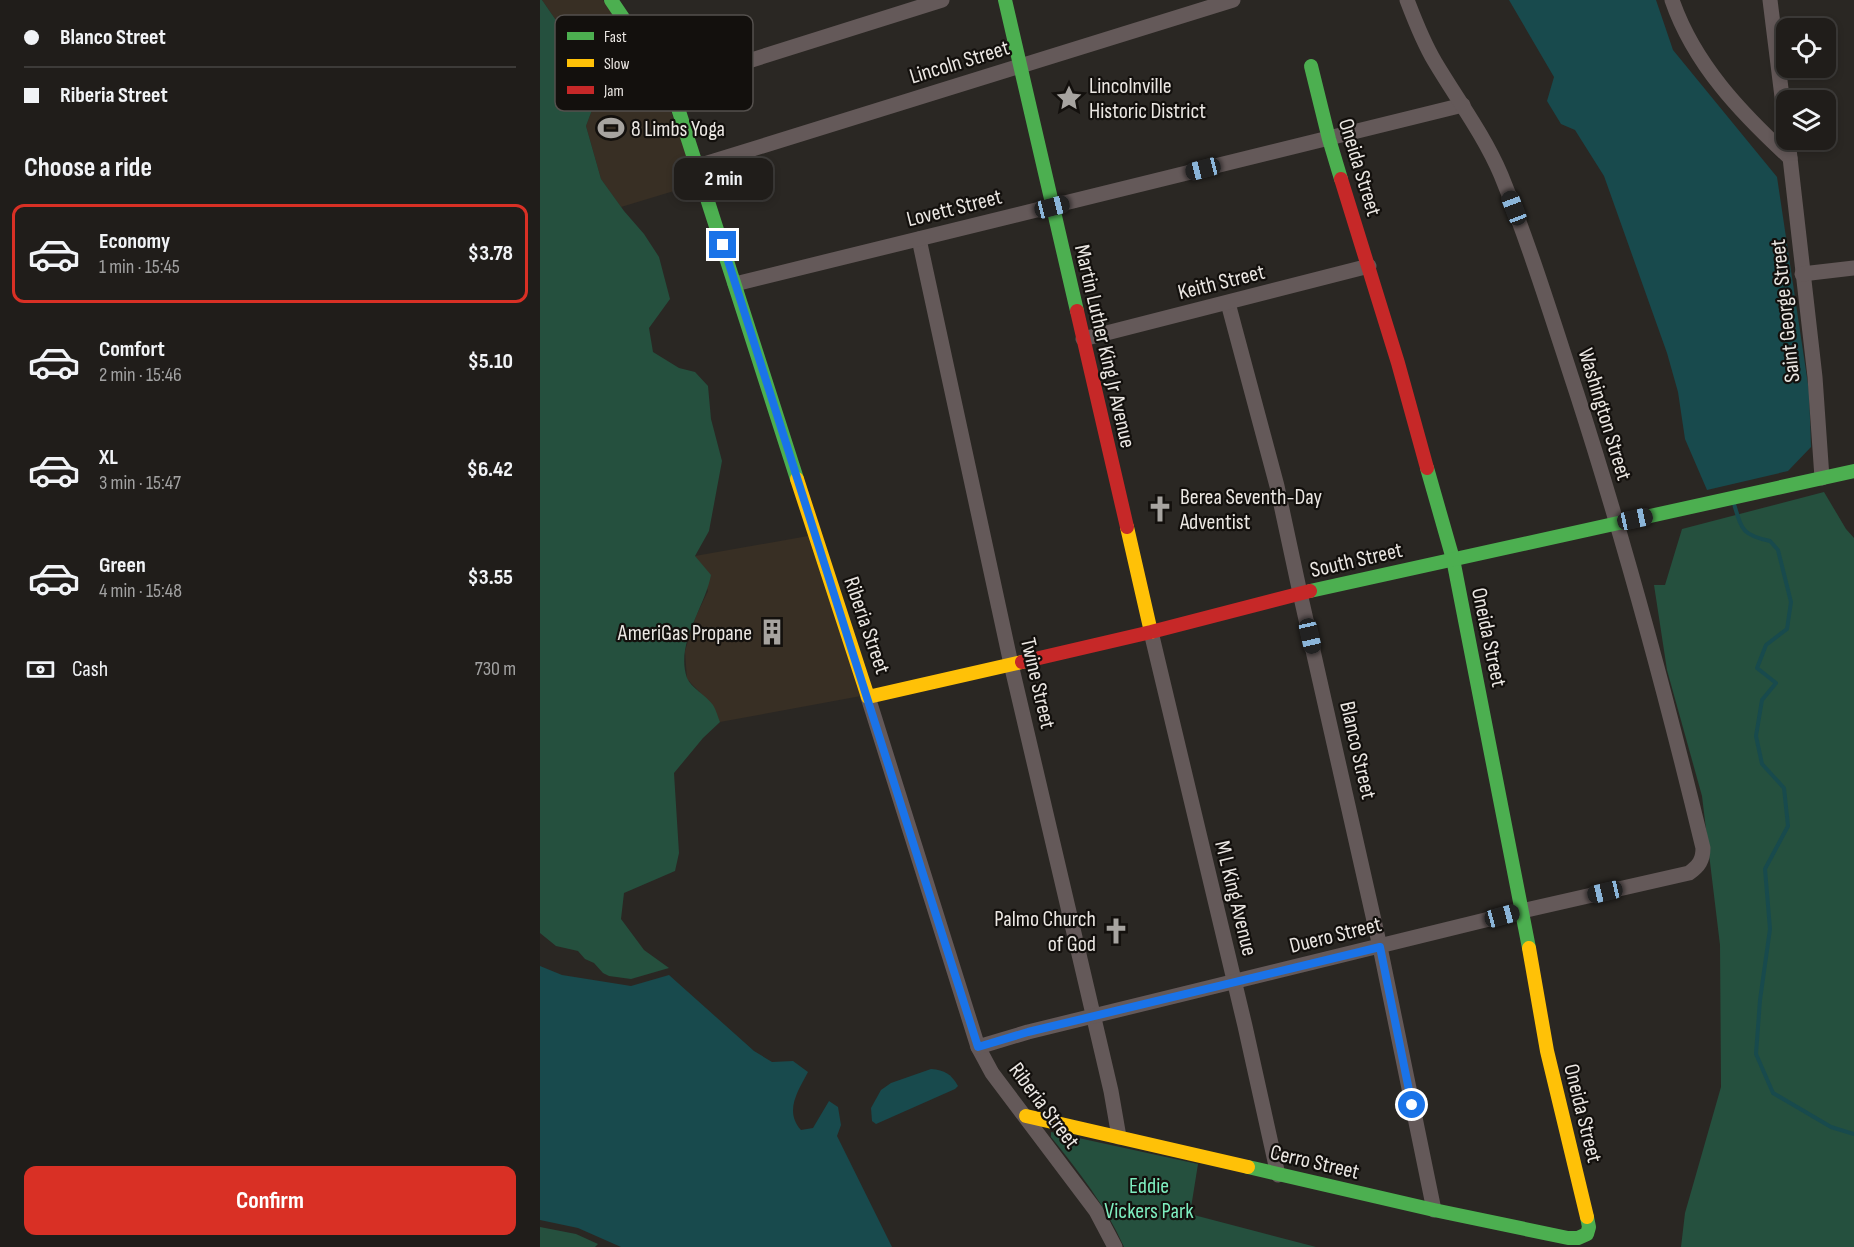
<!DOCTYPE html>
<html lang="en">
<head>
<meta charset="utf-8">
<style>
  :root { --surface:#201d1a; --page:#282623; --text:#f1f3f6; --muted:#a2a2a2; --line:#3d3b39; --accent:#d93025 }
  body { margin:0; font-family:"Sofia Sans Condensed",sans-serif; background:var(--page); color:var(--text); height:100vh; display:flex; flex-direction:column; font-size:22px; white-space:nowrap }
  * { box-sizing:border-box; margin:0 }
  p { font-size:20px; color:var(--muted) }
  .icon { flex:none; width:33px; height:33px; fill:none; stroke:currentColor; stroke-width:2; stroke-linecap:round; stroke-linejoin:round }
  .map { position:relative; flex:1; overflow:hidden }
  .drawer { display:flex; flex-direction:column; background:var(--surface); width:540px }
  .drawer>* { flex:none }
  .hud { display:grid; align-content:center; height:132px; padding:0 24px; background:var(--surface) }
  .controls { position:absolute; left:1236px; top:18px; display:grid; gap:12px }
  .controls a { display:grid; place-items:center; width:60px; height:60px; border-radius:12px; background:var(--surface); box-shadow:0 3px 9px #0003,0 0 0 2px var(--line); font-size:30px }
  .end { position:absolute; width:27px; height:27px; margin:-14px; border:8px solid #1a73e8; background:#fff; box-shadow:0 0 0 3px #fff }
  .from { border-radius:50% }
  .bubble { position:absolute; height:42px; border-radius:12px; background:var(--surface); box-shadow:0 3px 9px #0003,0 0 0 2px var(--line); font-size:20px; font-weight:700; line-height:42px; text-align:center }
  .car { position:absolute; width:18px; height:36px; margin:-18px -9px; border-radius:8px; box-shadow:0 0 4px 2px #0007; background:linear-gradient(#222 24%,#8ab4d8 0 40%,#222 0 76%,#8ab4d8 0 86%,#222 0) }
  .hud b { display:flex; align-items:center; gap:21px; height:57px; font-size:22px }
  .hud b+b { border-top:2px solid var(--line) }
  .hud i { width:15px; height:15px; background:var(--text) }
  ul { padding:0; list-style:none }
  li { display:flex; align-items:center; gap:18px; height:99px; margin:0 12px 9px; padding:0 12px; border:3px solid transparent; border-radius:12px }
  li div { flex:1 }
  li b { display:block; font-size:22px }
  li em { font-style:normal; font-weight:700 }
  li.on { border-color:var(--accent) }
  li>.icon { width:54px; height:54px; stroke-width:1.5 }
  h2 { padding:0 24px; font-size:27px; line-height:72px }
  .pay { display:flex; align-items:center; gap:15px; height:66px; padding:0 24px; font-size:22px }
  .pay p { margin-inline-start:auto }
  .action { display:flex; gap:12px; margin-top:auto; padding:12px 24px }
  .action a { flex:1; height:69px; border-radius:12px; background:var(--accent); color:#fff; font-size:24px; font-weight:700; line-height:69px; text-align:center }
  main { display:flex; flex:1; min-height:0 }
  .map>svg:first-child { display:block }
  .built { fill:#382f24 }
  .green { fill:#25503e }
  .water { fill:#184a4d }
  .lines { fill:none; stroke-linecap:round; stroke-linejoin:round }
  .stream { stroke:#184a4d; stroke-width:4 }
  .street { stroke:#645959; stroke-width:15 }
  .fast { stroke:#4caf50; stroke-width:14 }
  .slow { stroke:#ffc107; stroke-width:14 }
  .jam { stroke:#c62828; stroke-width:14 }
  .route { stroke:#1a73e8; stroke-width:8 }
  .labels { text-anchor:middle; stroke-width:4.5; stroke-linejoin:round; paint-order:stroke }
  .street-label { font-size:22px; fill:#ebe7e3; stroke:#13100d }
  .poi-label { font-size:22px; fill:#ebe7e3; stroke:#13100d; text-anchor:start }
  .park-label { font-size:22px; fill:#7eedbf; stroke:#13100d }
  .key { fill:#13100d; stroke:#54504d; stroke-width:1.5 }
  .key-label { font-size:16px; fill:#ebe7e3 }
</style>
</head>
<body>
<main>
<section class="drawer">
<div class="hud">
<b><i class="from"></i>Blanco Street</b>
<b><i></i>Riberia Street</b>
</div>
<h2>Choose a ride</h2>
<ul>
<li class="on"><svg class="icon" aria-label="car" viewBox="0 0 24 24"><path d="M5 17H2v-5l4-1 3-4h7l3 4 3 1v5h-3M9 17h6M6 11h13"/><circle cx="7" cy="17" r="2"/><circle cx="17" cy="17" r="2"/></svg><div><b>Economy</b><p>1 min · 15:45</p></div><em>$3.78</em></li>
<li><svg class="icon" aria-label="car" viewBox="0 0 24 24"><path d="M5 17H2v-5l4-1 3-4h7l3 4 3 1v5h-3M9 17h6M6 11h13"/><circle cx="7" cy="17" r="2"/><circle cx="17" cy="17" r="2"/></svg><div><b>Comfort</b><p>2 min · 15:46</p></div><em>$5.10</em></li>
<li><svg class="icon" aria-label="car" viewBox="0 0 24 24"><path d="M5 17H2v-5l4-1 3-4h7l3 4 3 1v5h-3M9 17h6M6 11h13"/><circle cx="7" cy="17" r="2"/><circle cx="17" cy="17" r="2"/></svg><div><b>XL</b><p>3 min · 15:47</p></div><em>$6.42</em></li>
<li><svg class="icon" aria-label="car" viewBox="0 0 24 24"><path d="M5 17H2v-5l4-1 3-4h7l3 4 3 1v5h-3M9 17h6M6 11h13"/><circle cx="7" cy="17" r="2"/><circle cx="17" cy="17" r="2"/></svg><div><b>Green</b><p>4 min · 15:48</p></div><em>$3.55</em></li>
</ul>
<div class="pay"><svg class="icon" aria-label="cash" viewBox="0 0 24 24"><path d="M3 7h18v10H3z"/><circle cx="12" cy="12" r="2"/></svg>Cash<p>730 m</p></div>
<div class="action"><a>Confirm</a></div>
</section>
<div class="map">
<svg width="1314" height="1247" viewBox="0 0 1314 1247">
  <rect width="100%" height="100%" fill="#2a2723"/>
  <!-- built -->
  <g class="built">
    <polygon points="2,0 63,0 123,89 157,184 81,207 61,179 46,126 58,94 42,58"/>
    <polygon points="268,536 321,696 180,722 172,705 147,679 145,651 156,616 168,591 155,556"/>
  </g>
  <!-- green -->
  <g class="green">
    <path d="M0 0H2L42 58 58 94 46 126 61 179 84 211 104 234 119 257 130 299 109 328 113 352 139 368 155 372 168 386 171 419 182 461 169 531 155 556 171 575C165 607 135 644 147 678 151 688 166 695 173 705 176 710 178 717 180 722L163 738 134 773 139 853 135 871 84 893 81 919 104 950 129 968 91 979 69 976 63 973 54 963 45 959 38 951 16 946 0 933Z"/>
    <polygon points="1284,492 1306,529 1314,538 1314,1247 1141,1247 1145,1213 1181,1087 1180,945 1162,796 1127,670 1114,585 1125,585 1142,529"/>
    <path d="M511 1132 658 1164 650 1214 776 1247H584C566 1206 539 1172 511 1137Z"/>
    <polygon points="0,1227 36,1234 58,1244 55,1247 0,1247"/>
  </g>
  <!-- water -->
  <g class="water">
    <polygon points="969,0 1116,0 1133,50 1237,177 1269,391 1271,447 1248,471 1167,490 1145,439 1138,392 1127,353 1064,176 1035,130 1021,124 1007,101 1014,77"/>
    <path d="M0 966 22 975 91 986 129 975 214 1051 232 1062 253 1061 268 1072C258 1091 244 1111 261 1130L273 1128 289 1101 298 1107 301 1125 297 1136 352 1247H81L38 1228 0 1220Z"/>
    <path d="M391 1069C405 1070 411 1074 418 1086L415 1089 336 1124 332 1121 331 1108 341 1090 351 1083Z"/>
  </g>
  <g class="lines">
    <!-- stream -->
    <path class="stream" d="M1194 504C1202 530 1202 535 1230 541L1238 550 1251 602 1247 629 1226 645 1217 668 1236 683 1222 700 1216 736 1222 764 1244 788 1248 826 1225 869 1230 929 1220 1000 1216 1054 1233 1093 1291 1127 1314 1134"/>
    <!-- street -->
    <g class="street">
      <path d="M1132 0C1154 64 1201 113 1250 158"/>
      <polyline points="1230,0 1246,129"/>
      <polyline points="129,86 402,0"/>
      <polyline points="1248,140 1275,377 1282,478"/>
      <polyline points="158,166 693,0"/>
      <polyline points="379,239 471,664 571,1091 579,1137"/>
      <polyline points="1262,274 1314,268"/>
      <polyline points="195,284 923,105"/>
      <polyline points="688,303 737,486 760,593 840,947 894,1210"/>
      <polyline points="543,339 829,266"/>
      <polyline points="611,632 705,1026 738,1175"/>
      <polyline points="328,697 438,1047 452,1073 556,1211 575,1247"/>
      <path d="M438 1047 488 1032 982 911 1149 873C1159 866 1163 860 1163 848 1126 695 1085 543 1037 394 1013 321 990 246 961 175 944 135 917 99 895 62 883 42 875 21 867 0"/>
    </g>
    <!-- fast -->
    <g class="fast">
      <polyline points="71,0 129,86 136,102 257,479"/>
      <polyline points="465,0 537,311"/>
      <polyline points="771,66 789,139 801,179"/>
      <polyline points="887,468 913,559 989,948"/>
      <polyline points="770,591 1314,471"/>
      <polyline points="708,1167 894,1210 1028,1238 1038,1238 1047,1234 1049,1227 1047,1217"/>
    </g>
    <!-- slow -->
    <g class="slow">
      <polyline points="257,479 328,697 482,662"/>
      <polyline points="587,527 611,632"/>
      <polyline points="989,948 1007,1051 1047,1217"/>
      <polyline points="486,1116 708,1167"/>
    </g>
    <!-- jam -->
    <g class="jam">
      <polyline points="801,179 858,363 887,468"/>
      <polyline points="537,311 587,527"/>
      <polyline points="482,662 611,632 770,591"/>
    </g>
  </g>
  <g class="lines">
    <!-- route -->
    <polyline class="route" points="183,245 438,1047 488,1032 840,947 872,1105"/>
  </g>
  <!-- icons -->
  <defs>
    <g id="sight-bare" transform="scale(2.07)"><path d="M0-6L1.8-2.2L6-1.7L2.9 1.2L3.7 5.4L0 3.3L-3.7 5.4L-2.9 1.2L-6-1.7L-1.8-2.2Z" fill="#a7a4a0" stroke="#13100d" stroke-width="2.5" paint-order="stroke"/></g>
    <g id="stadium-bare" transform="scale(2.07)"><path d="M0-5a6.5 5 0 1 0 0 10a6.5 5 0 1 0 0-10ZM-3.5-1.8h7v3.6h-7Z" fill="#a7a4a0" stroke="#13100d" stroke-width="2.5" paint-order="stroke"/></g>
    <g id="church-bare" transform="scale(2.07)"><path d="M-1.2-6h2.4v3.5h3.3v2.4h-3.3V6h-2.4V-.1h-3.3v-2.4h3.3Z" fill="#a7a4a0" stroke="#13100d" stroke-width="2.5" paint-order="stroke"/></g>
    <g id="building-bare" transform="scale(2.07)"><path d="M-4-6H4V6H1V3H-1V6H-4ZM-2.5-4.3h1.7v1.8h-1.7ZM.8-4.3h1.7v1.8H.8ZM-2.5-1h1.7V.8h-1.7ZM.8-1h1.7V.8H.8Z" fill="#a7a4a0" stroke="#13100d" stroke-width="2.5" paint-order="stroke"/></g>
  </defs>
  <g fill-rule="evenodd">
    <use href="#sight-bare" x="529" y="98"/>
    <use href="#stadium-bare" x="71" y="128"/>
    <use href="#church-bare" x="620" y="509"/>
    <use href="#building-bare" x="232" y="632"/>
    <use href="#church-bare" x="576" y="931"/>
  </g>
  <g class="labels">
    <!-- street labels -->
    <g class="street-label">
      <text transform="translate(419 61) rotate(-17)" y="8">Lincoln Street</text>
      <text transform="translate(821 167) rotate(73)" y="8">Oneida Street</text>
      <text transform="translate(414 207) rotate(-14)" y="8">Lovett Street</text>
      <text transform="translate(681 281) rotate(-14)" y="8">Keith Street</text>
      <text transform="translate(1244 311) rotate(-96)" y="8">Saint George Street</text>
      <text transform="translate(566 346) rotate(77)" y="8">Martin Luther King Jr Avenue</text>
      <text transform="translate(1066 414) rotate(73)" y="8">Washington Street</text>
      <text transform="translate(816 559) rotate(-13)" y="8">South Street</text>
      <text transform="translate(328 625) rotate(71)" y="8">Riberia Street</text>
      <text transform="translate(950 637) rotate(78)" y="8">Oneida Street</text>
      <text transform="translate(499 683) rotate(77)" y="8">Twine Street</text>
      <text transform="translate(819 750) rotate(77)" y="8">Blanco Street</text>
      <text transform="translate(697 898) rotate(76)" y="8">M L King Avenue</text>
      <text transform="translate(795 934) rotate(-14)" y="8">Duero Street</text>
      <text transform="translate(505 1105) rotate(53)" y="8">Riberia Street</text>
      <text transform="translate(1044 1113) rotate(76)" y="8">Oneida Street</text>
      <text transform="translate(775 1161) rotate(13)" y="8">Cerro Street</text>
    </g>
    <!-- poi labels -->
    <g class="poi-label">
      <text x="549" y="93">Lincolnville<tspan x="549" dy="25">Historic District</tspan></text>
      <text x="91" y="136">8 Limbs Yoga</text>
      <text x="640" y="504">Berea Seventh-Day<tspan x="640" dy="25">Adventist</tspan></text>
      <text x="212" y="640" text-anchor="end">AmeriGas Propane</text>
      <text x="556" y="926" text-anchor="end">Palmo Church<tspan x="556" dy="25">of God</tspan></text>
    </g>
    <!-- park labels -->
    <g class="park-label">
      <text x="609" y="1193">Eddie<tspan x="609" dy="25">Vickers Park</tspan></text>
    </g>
  </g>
  <!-- legend -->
  <rect x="15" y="15" width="198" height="96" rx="9" class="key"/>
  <rect x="27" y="32" width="27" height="8" fill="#4caf50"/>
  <rect x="27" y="59" width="27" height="8" fill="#ffc107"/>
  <rect x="27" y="86" width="27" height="8" fill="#c62828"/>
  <g class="key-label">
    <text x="64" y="42">Fast</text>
    <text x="64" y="69">Slow</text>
    <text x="64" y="96">Jam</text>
  </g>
</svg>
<div class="controls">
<a><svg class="icon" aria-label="locate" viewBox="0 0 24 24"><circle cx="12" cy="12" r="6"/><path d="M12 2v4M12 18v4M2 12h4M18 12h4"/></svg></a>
<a><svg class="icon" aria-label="layers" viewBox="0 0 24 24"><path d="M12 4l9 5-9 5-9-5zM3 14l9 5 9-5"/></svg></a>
</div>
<i class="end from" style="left:872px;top:1105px"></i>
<i class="end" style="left:183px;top:245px"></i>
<div class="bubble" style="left:134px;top:158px;width:99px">2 min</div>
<i class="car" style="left:663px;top:169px;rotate:256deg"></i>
<i class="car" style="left:512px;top:207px;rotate:76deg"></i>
<i class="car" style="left:974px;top:208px;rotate:339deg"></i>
<i class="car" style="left:1095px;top:519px;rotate:78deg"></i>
<i class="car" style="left:770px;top:636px;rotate:167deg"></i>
<i class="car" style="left:1065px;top:892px;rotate:257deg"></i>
<i class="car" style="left:962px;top:916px;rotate:75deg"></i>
</div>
</main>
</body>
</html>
